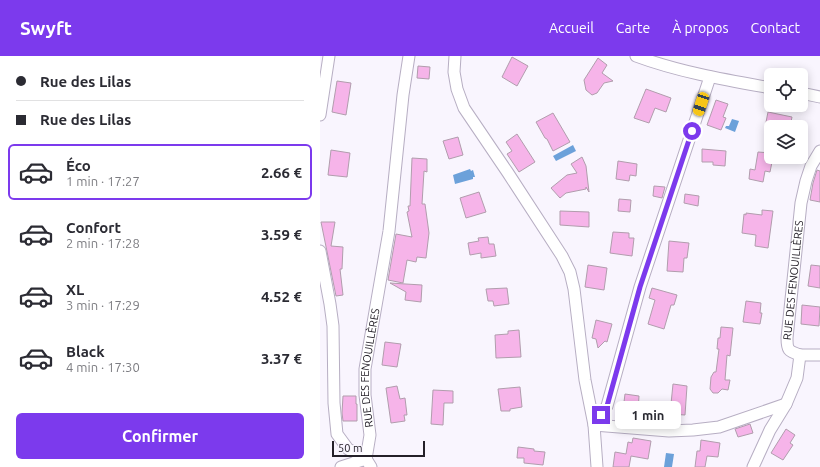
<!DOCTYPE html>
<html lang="fr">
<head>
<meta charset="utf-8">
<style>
  :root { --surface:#fff; --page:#f2f2f3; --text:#2b2b33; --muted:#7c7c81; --line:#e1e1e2; --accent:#7c3aed }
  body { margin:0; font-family:Ubuntu,sans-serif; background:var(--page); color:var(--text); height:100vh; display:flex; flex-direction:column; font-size:15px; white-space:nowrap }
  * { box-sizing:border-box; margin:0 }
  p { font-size:13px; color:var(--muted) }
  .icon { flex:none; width:22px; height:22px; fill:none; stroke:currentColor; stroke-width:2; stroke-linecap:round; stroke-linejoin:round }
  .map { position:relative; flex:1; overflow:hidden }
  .details { display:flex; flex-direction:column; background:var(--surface); width:320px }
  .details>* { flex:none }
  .top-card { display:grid; align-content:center; height:88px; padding:0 16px; background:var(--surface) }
  .controls { position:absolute; left:444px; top:12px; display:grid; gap:8px }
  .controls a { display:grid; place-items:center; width:44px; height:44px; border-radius:6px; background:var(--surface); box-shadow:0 2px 10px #0003; font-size:20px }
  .scale { position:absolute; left:12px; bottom:10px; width:93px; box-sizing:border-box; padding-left:4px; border:2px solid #242028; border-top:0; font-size:11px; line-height:14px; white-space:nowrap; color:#242028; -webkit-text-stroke:3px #f9f5fe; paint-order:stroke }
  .end { position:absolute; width:18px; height:18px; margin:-9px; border:5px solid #7c3aed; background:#fff; box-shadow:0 0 0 2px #fff }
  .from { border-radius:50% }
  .bubble { position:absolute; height:28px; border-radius:6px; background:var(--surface); box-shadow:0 2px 10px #0003; font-size:13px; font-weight:600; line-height:28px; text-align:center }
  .car { position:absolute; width:12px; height:24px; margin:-12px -6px; border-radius:5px; box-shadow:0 0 3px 1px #0007; background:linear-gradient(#f5c518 24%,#345 0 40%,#f5c518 0 76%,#345 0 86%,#f5c518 0) }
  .top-card b { display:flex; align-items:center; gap:14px; height:38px; font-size:15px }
  .top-card b+b { border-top:1px solid var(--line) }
  .top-card i { width:10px; height:10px; background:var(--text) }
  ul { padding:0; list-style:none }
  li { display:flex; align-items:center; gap:12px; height:56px; margin:0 8px 6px; padding:0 8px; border:2px solid transparent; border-radius:6px }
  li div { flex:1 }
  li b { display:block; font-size:15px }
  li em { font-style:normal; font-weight:600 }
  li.current { border-color:var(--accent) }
  li>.icon { width:36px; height:36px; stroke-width:1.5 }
  .cta { display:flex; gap:8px; margin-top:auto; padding:8px 16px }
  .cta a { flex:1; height:46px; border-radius:6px; background:var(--accent); color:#fff; font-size:16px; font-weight:600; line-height:46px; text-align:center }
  header { display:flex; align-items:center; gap:24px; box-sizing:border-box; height:56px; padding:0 20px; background:var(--accent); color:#fff }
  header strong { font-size:19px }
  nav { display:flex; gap:22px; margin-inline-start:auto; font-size:14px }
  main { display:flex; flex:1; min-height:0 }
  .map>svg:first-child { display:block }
  .water { fill:#6ca1da }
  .building { fill:#f6b4e9; stroke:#b19dad }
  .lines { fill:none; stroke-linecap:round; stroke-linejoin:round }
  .street-casing { stroke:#b7aec3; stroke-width:13 }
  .street { stroke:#fff; stroke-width:11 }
  .route { stroke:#7c3aed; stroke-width:5 }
  .labels { text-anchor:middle; stroke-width:3; stroke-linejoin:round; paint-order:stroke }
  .street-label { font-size:11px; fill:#242028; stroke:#f9f5fe }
</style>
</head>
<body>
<header>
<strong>Swyft</strong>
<nav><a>Accueil</a><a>Carte</a><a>À propos</a><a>Contact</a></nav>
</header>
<main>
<section class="details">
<div class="top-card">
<b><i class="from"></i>Rue des Lilas</b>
<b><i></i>Rue des Lilas</b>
</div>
<ul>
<li class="current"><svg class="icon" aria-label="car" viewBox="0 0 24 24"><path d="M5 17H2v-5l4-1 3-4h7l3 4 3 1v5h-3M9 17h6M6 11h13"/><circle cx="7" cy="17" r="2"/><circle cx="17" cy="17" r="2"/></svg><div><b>Éco</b><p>1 min · 17:27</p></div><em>2.66 €</em></li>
<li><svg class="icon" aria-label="car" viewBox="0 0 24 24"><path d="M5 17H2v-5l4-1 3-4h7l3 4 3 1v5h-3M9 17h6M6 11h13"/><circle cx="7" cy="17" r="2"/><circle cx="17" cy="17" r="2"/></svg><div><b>Confort</b><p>2 min · 17:28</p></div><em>3.59 €</em></li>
<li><svg class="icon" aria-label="car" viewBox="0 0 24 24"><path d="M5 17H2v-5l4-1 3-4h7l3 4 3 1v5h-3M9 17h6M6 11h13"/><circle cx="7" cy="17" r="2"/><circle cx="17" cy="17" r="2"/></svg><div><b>XL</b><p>3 min · 17:29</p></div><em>4.52 €</em></li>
<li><svg class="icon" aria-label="car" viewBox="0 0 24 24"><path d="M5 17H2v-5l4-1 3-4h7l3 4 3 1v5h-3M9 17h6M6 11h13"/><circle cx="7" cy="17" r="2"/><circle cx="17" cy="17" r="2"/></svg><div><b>Black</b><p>4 min · 17:30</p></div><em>3.37 €</em></li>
</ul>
<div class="cta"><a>Confirmer</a></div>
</section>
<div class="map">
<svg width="500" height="411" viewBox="0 0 500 411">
  <rect width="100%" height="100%" fill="#f9f5fe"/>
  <!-- water -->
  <g class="water">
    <polygon points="412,63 419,65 415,76 405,72 406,70 409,70"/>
    <polygon points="253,89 256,95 236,105 233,100"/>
    <polygon points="150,113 151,115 153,114 155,121 153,121 153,123 135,128 133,119"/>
    <polygon points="346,397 354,398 352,411 344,411"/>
  </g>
  <!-- building -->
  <g class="building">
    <polygon points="192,1 208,10 197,30 182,21"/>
    <polygon points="278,2 287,9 282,17 293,25 284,27 277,37 272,39 266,34 264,24"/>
    <polygon points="98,10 110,11 109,23 97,22"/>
    <polygon points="17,25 31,27 26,59 12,56"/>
    <polygon points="326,33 351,42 346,56 335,52 329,67 314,62"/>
    <polygon points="396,44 408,48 403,61 406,62 401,74 387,69"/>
    <polygon points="448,56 472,61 470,71 445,71"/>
    <polygon points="233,57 250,86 233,95 227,83 225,82 216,66"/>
    <polygon points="197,78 215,106 199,116 187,98 192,95 186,86"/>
    <polygon points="138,81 143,99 129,103 123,85"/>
    <polygon points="382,93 406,95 405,110 393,109 393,106 382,106"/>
    <polygon points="11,94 30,97 27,121 8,119"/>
    <polygon points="438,96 451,97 451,101 453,101 450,116 445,115 443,126 429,123 430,113 435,114"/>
    <polygon points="262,101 266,110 269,136 266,131 266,133 246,137 240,142 231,132 247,119 257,117 251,108"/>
    <polygon points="92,102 107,103 107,116 104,115 102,148 105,148 109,177 106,202 97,201 96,206 87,204 83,227 68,224 76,178 92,181 87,156 89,155 88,150 90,150"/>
    <polygon points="298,105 317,108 316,120 310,119 309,125 296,123"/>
    <polygon points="497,114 500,115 500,146 490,144 493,127"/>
    <polygon points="334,130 345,131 342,142 333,140"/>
    <polygon points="159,136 166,156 146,162 140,142"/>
    <polygon points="365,138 379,140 378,150 364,147"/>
    <polygon points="299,143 311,144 310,156 298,155"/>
    <polygon points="442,154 453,155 448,192 435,190 436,179 422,177 424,158 426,159 426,157 442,159"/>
    <polygon points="240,155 269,156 269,171 240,169"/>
    <polygon points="1,166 15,166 11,190 23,191 22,213 20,213 23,239 16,240"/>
    <polygon points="293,176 309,177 309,182 314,182 312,200 290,197"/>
    <polygon points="168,181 169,188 174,188 176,200 161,202 161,197 150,199 148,187 159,185 158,182"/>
    <polygon points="349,185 369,187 367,202 364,202 363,216 347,215"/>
    <polygon points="268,209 287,212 284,234 265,231"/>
    <polygon points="491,209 500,210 500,232 488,230"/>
    <polygon points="70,227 102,229 101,246 85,244 86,236"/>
    <polygon points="187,232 189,248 174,250 173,245 168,245 166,233"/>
    <polygon points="332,232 357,239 354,249 351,249 344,273 328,268 335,244 329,242"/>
    <polygon points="426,245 441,247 440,257 442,257 440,268 423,266"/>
    <polygon points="482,249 500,251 499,270 481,268"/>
    <polygon points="276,264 292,268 287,286 285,285 278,292 276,283 272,282"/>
    <polygon points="401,271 413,272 410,300 407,299 405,324 410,324 408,334 402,333 398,337 393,337 390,333 391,321 394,316 396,316 399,293 397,293 398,282 400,282"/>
    <polygon points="199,274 201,301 176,302 175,279 188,278 188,275"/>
    <polygon points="65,286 81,288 77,311 62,309"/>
    <polygon points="353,328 367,330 365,359 350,358"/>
    <polygon points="77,330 80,343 85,342 87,359 84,359 85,365 71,367 66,332"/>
    <polygon points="200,331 202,351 190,353 190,355 181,355 178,333"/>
    <polygon points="113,334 133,335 133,347 124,347 123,369 111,368"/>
    <polygon points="305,338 319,340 318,356 303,354"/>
    <polygon points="23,340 36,340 36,348 37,348 37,365 23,365 22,357"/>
    <polygon points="430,368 433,377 418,381 415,373"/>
    <polygon points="466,373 475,379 470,387 473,389 463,404 451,397"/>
    <polygon points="313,382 331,385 328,403 311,400 309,411 293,411 295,396 306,398 308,386 312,387"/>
    <polygon points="381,384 400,387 398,401 387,400 385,411 375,411 377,395 380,395"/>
    <polygon points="198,391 214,393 214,395 225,396 223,409 204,407 204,402 197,402"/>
  </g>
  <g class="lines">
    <!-- street casing -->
    <g class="street-casing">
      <g id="street">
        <polyline points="135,0 134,16 137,33 144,52 188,117 242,200 250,216 254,233 265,324 274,369 277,411"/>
        <path d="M316 0C359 16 406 24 451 32"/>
        <polyline points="390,21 320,231 287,350 274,369 349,375 373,374 399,371 466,348"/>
        <polyline points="481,37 500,41"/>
        <polyline points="0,59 9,0"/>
        <polyline points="0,195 10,248 13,270 14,347 17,378 28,393 46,403 51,411"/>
        <polyline points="480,299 500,299"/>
        <path id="s1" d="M46 403 50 379 45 339V313L69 175 83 39 89 0"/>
        <polyline points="21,411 46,403"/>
        <path id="s2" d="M433 411 450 374 466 348 477 322 480 299C468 295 467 294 467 282L481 147 486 125 491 110 500 95"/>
      </g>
    </g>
    <!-- street -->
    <use href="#street" class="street"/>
  </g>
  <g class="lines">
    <!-- route -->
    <polyline class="route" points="281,359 287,350 320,231 372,75"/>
  </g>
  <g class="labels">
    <!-- street labels -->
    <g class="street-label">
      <text dy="4" stroke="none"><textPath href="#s2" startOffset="205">RUE DES FENOUILLÈRES</textPath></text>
      <text dy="4" stroke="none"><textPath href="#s1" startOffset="92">RUE DES FENOUILLÈRES</textPath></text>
    </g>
  </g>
</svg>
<div class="controls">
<a><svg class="icon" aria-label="locate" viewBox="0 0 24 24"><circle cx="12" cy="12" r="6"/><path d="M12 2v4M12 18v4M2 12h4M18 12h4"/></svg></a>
<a><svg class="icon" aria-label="layers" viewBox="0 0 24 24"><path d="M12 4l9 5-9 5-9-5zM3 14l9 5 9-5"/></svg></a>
</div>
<div class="scale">50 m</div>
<i class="end from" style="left:372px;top:75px"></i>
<i class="end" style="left:281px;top:359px"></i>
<div class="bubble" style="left:295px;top:345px;width:66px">1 min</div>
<i class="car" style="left:381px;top:48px;rotate:198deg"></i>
</div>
</main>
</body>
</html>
